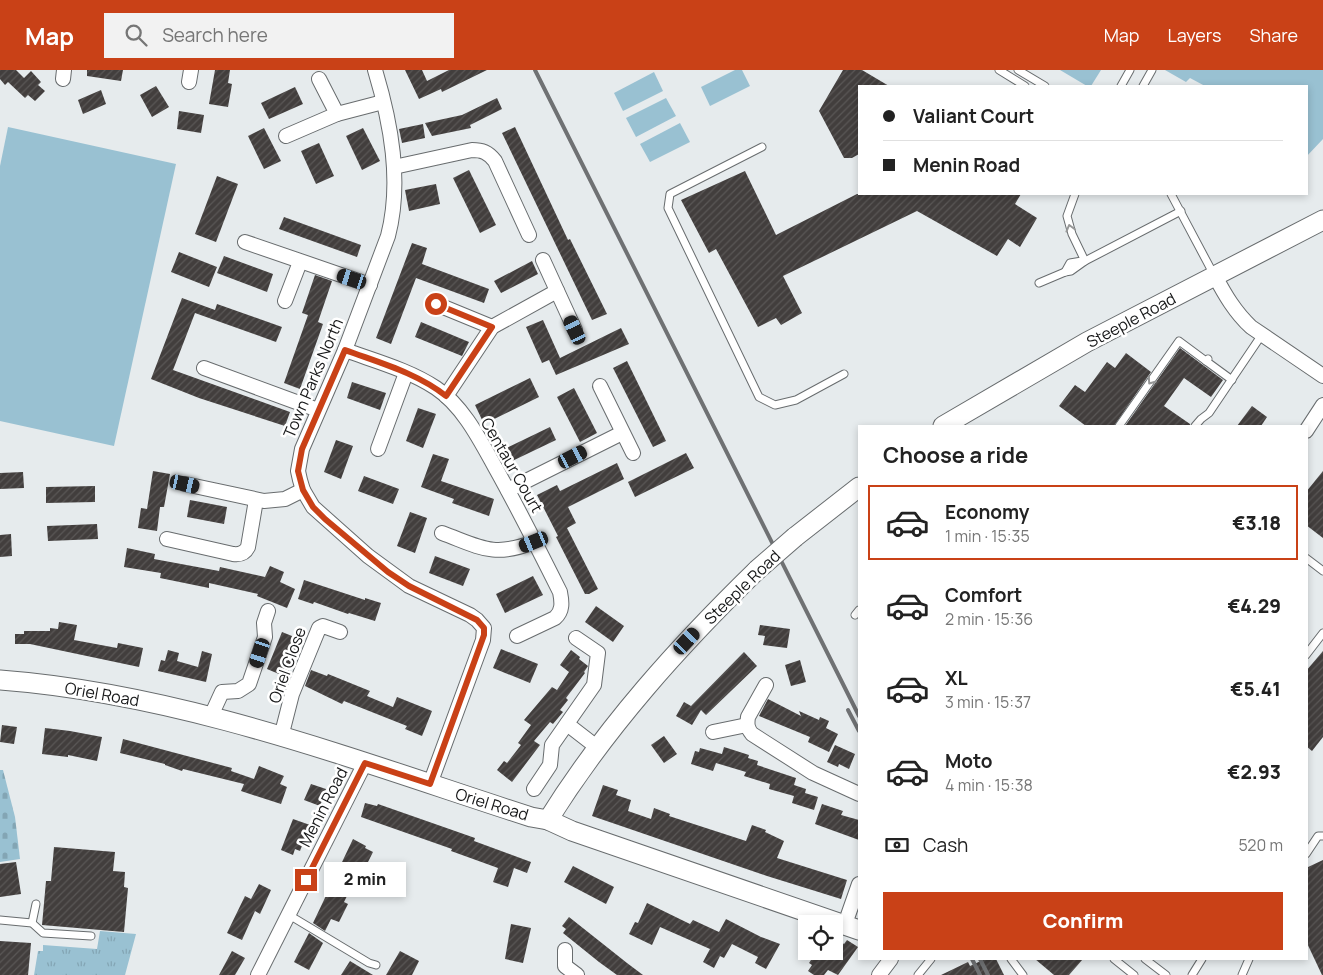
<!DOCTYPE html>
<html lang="en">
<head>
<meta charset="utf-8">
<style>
  :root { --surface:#fff; --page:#f2f2f2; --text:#222; --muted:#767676; --line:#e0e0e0; --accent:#c94117 }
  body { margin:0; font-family:Manrope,sans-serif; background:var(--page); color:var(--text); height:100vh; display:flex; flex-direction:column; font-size:19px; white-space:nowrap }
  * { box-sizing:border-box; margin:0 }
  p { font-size:16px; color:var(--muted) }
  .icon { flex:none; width:28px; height:28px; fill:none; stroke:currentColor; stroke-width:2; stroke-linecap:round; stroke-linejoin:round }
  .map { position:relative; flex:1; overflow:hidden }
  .side { position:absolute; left:858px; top:355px; width:450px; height:535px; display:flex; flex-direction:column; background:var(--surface); border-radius:0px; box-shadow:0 2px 8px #0003 }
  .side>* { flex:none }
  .top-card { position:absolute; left:858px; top:15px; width:450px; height:110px; border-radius:0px; box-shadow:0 2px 8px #0003; display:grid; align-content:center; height:110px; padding:0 25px; background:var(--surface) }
  .controls { position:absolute; left:798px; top:845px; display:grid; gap:10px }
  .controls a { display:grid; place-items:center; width:45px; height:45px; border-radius:0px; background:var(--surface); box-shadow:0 2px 8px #0003; font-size:25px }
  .end { position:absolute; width:22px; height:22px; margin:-11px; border:6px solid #c94117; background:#fff; box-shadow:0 0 0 2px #fff }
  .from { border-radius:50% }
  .bubble { position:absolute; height:35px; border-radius:0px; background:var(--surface); box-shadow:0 2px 8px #0003; font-size:16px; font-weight:800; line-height:35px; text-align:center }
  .car { position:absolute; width:15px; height:30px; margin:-15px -8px; border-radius:6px; box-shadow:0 0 4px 1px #0007; background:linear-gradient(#222 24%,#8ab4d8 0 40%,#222 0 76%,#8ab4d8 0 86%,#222 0) }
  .top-card b { display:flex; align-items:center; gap:18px; height:48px; font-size:19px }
  .top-card b+b { border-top:1px solid var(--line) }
  .top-card i { width:12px; height:12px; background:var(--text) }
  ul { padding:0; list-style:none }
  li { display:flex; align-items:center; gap:15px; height:75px; margin:0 10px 8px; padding:0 15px; border:2px solid transparent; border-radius:0px }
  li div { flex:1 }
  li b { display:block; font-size:19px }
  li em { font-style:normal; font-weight:800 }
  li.on { border-color:var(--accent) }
  li>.icon { width:45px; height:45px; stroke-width:1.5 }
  h2 { padding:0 25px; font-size:22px; line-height:60px }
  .pay { display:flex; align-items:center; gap:12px; height:55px; padding:0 25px; font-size:19px }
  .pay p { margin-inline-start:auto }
  .action { display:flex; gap:10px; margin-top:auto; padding:10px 25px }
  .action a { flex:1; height:58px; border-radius:0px; background:var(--accent); color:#fff; font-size:20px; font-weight:800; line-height:58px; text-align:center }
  header { display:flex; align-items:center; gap:30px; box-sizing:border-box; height:70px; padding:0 25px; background:var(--accent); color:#fff }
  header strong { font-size:24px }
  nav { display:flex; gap:28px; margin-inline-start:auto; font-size:18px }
  .search { width:350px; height:45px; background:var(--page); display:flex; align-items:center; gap:12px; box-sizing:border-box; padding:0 18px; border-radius:0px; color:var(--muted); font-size:19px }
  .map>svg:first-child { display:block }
  .grass { fill:url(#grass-tufts) }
  .cemetery { fill:url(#cemetery-stones) }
  .green { fill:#99c1d2 }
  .building { fill:url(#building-hatch) }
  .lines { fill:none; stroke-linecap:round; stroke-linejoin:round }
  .lane-casing { stroke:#686c6e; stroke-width:9 }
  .street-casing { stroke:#686c6e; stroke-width:16 }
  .secondary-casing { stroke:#686c6e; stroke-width:21 }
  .lane { stroke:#fff; stroke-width:7 }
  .street { stroke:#fff; stroke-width:14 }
  .secondary { stroke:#fff; stroke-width:19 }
  .rail { stroke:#6f7173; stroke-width:4 }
  .secondary-bridge-casing { stroke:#686c6e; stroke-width:21; stroke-linecap:butt }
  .secondary-bridge { stroke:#fff; stroke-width:19 }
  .oneway { stroke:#969797 }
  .route { stroke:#c94117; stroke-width:6 }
  .labels { text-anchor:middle; stroke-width:5; stroke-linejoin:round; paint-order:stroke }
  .street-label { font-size:16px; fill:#161718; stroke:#fff }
</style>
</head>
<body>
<header>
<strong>Map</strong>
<div class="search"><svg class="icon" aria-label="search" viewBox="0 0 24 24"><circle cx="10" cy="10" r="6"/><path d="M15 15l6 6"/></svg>Search here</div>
<nav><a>Map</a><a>Layers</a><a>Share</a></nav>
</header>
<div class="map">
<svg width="1323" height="905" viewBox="0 0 1323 905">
  <defs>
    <pattern id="grass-tufts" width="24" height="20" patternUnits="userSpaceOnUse" patternTransform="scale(1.25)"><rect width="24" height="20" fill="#99c1d2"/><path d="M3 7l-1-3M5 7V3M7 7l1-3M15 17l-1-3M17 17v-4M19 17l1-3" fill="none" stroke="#83a5b4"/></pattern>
    <pattern id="cemetery-stones" width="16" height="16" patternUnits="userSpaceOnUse" patternTransform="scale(1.25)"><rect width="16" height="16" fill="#99c1d2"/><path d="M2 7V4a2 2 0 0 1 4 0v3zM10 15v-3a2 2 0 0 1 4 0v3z" fill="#83a5b4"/></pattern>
    <pattern id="building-hatch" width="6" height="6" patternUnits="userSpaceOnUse" patternTransform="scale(1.25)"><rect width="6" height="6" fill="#423e3d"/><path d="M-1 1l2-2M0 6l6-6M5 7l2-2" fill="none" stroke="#5a5756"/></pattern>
  </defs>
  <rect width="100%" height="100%" fill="#e6ebed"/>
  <!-- grass -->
  <polygon class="grass" points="100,861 136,864 125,905 34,905 38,881 43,881 43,875 97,879"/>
  <!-- cemetery -->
  <polygon class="cemetery" points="0,700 3,700 15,747 20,789 0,792"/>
  <!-- green -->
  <g class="green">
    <polygon points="735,0 742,0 750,16 710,36 701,17"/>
    <polygon points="1060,0 1101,0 1091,16 1087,16"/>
    <polygon points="1165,0 1323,0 1323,69 1306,87 1306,16 1205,16 1190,8 1186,12"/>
    <polygon points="654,2 663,21 623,41 614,23"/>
    <polygon points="666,28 676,46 636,67 626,48"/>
    <polygon points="680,53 690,72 650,92 640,74"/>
    <polygon points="8,57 176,94 114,376 0,351 0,96"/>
  </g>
  <!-- building -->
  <g class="building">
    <polygon points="0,0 16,0 24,8 31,1 41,12 38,15 45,21 35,31 28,25 25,28 8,12 5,15 0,9"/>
    <polygon points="87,0 123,0 121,11 87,6"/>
    <polygon points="215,0 230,0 228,13 232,14 228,37 209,34"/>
    <polygon points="405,0 422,0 427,11 449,0 487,0 442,22 441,19 419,29"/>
    <polygon points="843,0 862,0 889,16 859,16 859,84 852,88 844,88 819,41"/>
    <polygon points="156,16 169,37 152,47 140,25"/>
    <polygon points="295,17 303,34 269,49 261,33"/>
    <polygon points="101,20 106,34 83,44 78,30"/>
    <polygon points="497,28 502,39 470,55 471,58 432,66 425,53 462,45"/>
    <polygon points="179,41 204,45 201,63 177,59"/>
    <polygon points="423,54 425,68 402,73 399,59"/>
    <polygon points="515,57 568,170 570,169 607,244 592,250 502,63"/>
    <polygon points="264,58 281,91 264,99 248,66"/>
    <polygon points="363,58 380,91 362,100 346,66"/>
    <polygon points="319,73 334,106 316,114 301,81"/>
    <polygon points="469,100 496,155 480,163 453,108"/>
    <polygon points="745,101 776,165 857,124 1021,124 1015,134 1037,148 1020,177 1008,169 997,186 917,141 783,206 802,243 781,255 776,248 758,257 716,179 709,183 681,130"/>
    <polygon points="217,106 238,114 216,172 195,164"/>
    <polygon points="436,114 440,134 409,141 405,120"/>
    <polygon points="284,147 361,175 357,187 279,159"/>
    <polygon points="412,173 427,178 422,194 489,219 484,233 416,208 391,274 376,268"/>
    <polygon points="179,182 217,197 209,217 171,202"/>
    <polygon points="224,186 273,204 267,222 217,203"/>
    <polygon points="532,191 538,204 501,223 494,211"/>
    <polygon points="315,205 332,211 318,252 323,254 300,319 284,313 308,245 302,243"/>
    <polygon points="182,228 215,240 217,234 282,257 276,272 195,243 173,300 290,342 285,356 199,328 151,309"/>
    <polygon points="543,250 560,288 621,258 629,274 556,305 549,290 542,293 526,257"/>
    <polygon points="421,252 469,272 462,286 415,267"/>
    <polygon points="1180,278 1223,310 1211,327 1184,308 1164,336 1190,354 1190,356 1125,356"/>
    <polygon points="1126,283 1151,302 1114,356 1086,356 1059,336 1075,315 1085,322 1107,292 1115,298"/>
    <polygon points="627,291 666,371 653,377 613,298"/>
    <polygon points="530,308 539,327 484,354 475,335"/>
    <polygon points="352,312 386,323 380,340 347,328"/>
    <polygon points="574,318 597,363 580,372 557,327"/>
    <polygon points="1252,336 1267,347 1261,356 1237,356"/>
    <polygon points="418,338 436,344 423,378 406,371"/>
    <polygon points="550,357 556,370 506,394 502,384 502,380"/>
    <polygon points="336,370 353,376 341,409 324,402"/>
    <polygon points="686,383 694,398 635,427 628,412"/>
    <polygon points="433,384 449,389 441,411 494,429 489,446 452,433 454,429 421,417"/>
    <polygon points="617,393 624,409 568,437 576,453 567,458 598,519 589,524 585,524 556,467 558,466 537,425 557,415 560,421"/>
    <polygon points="153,401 170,404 164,437 160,437 157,461 138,458 141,438 147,439"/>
    <polygon points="1323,401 1323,468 1306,455 1306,422"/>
    <polygon points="23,402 24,418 0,419 0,403"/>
    <polygon points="364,406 399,419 393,434 358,421"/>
    <polygon points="95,416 95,432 46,433 46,417"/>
    <polygon points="190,430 227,437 224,454 187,447"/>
    <polygon points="410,442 427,448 415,483 397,476"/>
    <polygon points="97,454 98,469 48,471 47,456"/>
    <polygon points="11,464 12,486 0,487 0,465"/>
    <polygon points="127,478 155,484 154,489 219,501 220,497 265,507 270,496 284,502 280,512 295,519 287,538 257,526 258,524 209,513 209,518 160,508 161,503 124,497"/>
    <polygon points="435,486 470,499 463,516 429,503"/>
    <polygon points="533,506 543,525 505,543 496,524"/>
    <polygon points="304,510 365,530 365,528 381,533 375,551 349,543 348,544 314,532 313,534 298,529"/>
    <polygon points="596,536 624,556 613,572 585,552"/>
    <polygon points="59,552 77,555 74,570 117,578 118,573 143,578 139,597 30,574 15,574 15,564 24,564 24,561 50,561 50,558 58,559"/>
    <polygon points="760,555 790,559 787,578 763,575 765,566 758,565"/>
    <polygon points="282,562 302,570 286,607 267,599"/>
    <polygon points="501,579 538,594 530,613 493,598"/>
    <polygon points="168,580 179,583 177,591 198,597 202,581 212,584 206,612 158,601 161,590 165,591"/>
    <polygon points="571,580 580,587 579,589 588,596 584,602 585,603 566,628 568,630 560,640 563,642 553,654 550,652 534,671 540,675 512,712 497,700 504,691 507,693 521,675 518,673 531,655 524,650 552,617 557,620 569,602 560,595"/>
    <polygon points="1323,581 1323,667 1312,681 1306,676 1306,601"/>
    <polygon points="744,582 757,596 706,645 701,640 692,655 676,646 684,632 691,636"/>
    <polygon points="800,590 806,612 791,616 785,595"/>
    <polygon points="311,600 327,606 328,604 370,621 367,626 393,637 397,627 432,641 422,666 405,659 407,656 344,631 342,634 305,616"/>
    <polygon points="768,629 801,646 799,641 819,650 820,647 829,651 826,658 838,664 829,682 808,672 810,667 759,646"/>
    <polygon points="2,655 17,657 14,674 0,672"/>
    <polygon points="45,658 70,661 102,667 97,691 68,685 68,687 42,684"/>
    <polygon points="664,666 677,684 664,693 651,675"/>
    <polygon points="123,669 232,698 231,701 254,709 259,696 284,706 280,714 287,717 281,734 241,721 244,714 183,699 182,701 165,695 165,694 120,683"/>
    <polygon points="835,675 855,684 849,699 839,694 838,697 827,692"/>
    <polygon points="724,677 749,685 748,688 758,691 757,695 796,708 794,715 806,719 805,723 818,727 814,740 792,733 794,726 769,719 770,714 744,706 746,702 716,693 713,701 691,694 695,681 699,682 700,678 722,684"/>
    <polygon points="311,714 326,719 320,736 304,730"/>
    <polygon points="603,715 618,720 616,725 631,730 628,741 651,749 654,738 670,744 669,746 746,771 752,755 766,760 765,762 784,771 777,788 847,810 841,829 767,806 592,746"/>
    <polygon points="365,733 377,736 378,734 475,768 474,771 531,792 527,803 514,798 508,817 493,812 498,798 451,781 452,779 361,747"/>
    <polygon points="822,734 843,741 841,745 859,750 859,770 815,754"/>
    <polygon points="293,749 310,755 300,781 295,779 293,785 281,780"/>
    <polygon points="353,769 366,776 365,778 373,782 366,796 363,794 344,832 348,834 339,852 331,849 325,861 313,853"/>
    <polygon points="54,777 115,782 113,801 125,802 124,817 128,818 124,862 42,855 46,811 51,811"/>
    <polygon points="1323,790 1323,905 1322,905 1306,871 1306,798"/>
    <polygon points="16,792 21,824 0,827 0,794"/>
    <polygon points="573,796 614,817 606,834 564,812"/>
    <polygon points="259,814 271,820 260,844 255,841 242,870 227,863 245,826 251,829"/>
    <polygon points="647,833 690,854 693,850 719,862 726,849 761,867 780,874 766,899 755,893 758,887 732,874 724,888 720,886 714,898 703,892 710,879 660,857 652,875 629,864 635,852 638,853"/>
    <polygon points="569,847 627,893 643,905 617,905 599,892 563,863 566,859 562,856"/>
    <polygon points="511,854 531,858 523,893 505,889"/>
    <polygon points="309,863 323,873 309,900 294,892"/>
    <polygon points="837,869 844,874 847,870 858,877 838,905 828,900 824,905 814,905 808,901 812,895 809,893 817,881 834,881 834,873"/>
    <polygon points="0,871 31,873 28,905 0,905"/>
    <polygon points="232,881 245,888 235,905 219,905"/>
    <polygon points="400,881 419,891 412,905 386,905"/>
    <polygon points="985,889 996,889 1004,905 941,905 968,892 970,896"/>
    <polygon points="1035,889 1083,889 1069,905 1054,905"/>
    <polygon points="350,891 373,905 341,905"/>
  </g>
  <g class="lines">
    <!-- lane casing -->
    <g class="lane-casing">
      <g id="lane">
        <polyline points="999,0 1025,16"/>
        <polyline points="1018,0 1045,16"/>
        <polyline points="1121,16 1130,0"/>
        <polyline points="1143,16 1152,0"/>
        <polyline points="762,77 670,124 668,138 759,327 775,335 796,330 844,304"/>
        <polyline points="1075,124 1067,146 1072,164 1085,191"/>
        <polyline points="1171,124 1214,205"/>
        <polyline points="1065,202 1070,193 1082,191"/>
        <polyline points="1039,213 1065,202 1071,201 1085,191 1181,141"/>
        <polyline points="1208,289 1206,291 1232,310"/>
        <polyline points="1119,356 1179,271 1206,291"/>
        <polyline points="1195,356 1201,349 1209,343 1261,266"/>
        <polyline points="1306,488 1323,501"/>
        <polyline points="855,545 859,540"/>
        <polyline points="1306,585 1323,563"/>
        <polyline points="1306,784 1318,766 1323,766"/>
        <polyline points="289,845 369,893 376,895"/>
        <polyline points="0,850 32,853 43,863 91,866"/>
        <polyline points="32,853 36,834"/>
        <polyline points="1011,889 1023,905"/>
        <polyline points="1114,889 1134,905"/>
        <polyline points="1145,889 1166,905"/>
        <polyline points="918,905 931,889"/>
        <polyline points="1192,905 1202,889"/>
        <polyline points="1242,905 1249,889"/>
      </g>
    </g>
    <!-- street casing -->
    <g class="street-casing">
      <g id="street">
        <path d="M375 0C391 53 402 112 388 166L345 280 302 379 298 401 300 410 303 420 313 437 368 486 409 516 470 545 477 550 484 558 483 570 430 714"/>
        <polyline points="63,9 64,0"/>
        <polyline points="319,9 337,44"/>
        <polyline points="189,12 191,0"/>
        <polyline points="286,66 337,44 383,32"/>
        <path d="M394 97 472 80C482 80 488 82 495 91L529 165"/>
        <polyline points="245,172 370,215"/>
        <polyline points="543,190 575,260"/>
        <path d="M1215 206C1225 225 1235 242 1251 257L1323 306"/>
        <polyline points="285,231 300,192"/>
        <polyline points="436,234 492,257"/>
        <path d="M345 280C375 291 409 300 436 318 463 336 480 370 495 397 518 438 539 480 560 522 562 532 563 541 555 548L517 566"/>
        <polyline points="204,298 318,340"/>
        <polyline points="600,316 633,383"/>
        <polyline points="446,326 492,257 557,221"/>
        <polyline points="1306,361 1323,335"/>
        <polyline points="378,379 406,303"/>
        <polyline points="185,414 264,431 285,429 303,420"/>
        <polyline points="508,420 622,363"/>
        <path d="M442 463C480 477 493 488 534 472"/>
        <path d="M167 469 233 484C240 485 245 483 248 477L256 430"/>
        <path d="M766 615 748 647C747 654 747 658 752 664L813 703 859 724"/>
        <polyline points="211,646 222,622 238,621 249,614 265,567 264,553 268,541"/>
        <polyline points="567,654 598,678"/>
        <polyline points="713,662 747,655"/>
        <polyline points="281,667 292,624 319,558 323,556 340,562"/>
        <polyline points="534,719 550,695 552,675 594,615 598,583 576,568"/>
        <polyline points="845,854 859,814"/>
        <polyline points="565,880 565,896 577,905"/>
        <polyline points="258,905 365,693"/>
        <polyline points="879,905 891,889"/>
      </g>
    </g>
    <!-- secondary casing -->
    <g class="secondary-casing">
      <g id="secondary">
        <polyline points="943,356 1087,272 1323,150"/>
        <polyline points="795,467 859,417"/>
        <path d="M0 610C184 624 357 691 531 747L548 750 572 761 859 860"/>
        <path d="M548 750C606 657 679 576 757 500"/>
      </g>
    </g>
    <!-- lane -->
    <use href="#lane" class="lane"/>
    <!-- street -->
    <use href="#street" class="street"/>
    <!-- secondary -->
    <use href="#secondary" class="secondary"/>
    <!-- rail -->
    <g class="rail">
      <polyline points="535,0 859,646"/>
      <polyline points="848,640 859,661"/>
      <polyline points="972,889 980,905"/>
      <polyline points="980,889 988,905"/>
    </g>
    <!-- secondary-bridge casing -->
    <g class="secondary-bridge-casing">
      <polyline id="secondary-bridge" points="757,500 795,467"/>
    </g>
    <!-- secondary-bridge -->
    <use href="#secondary-bridge" class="secondary-bridge"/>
  </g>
  <!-- one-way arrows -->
  <defs><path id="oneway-chevron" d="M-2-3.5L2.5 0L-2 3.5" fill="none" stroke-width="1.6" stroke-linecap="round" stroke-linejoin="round" transform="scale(1.25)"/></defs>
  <g class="oneway">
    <use href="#oneway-chevron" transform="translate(1070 158) rotate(-105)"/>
    <use href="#oneway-chevron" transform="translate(1151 311) rotate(125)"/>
  </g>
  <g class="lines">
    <!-- route -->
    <path class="route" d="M306 810 365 693 430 714 484 565V558L477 550 409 516 388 502 325 449 313 437 303 420 298 401 302 379 345 280C380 293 417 303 446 326L492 257 436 234"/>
  </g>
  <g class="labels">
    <!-- street labels -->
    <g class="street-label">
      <text transform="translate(1131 250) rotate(-28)" y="6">Steeple Road</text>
      <text transform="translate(313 308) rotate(-67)" y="6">Town Parks North</text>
      <text transform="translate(512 395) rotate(60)" y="6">Centaur Court</text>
      <text transform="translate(742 517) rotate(-44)" y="6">Steeple Road</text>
      <text transform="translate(287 595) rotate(-70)" y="6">Oriel Close</text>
      <text transform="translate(102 624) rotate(10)" y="6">Oriel Road</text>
      <text transform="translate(492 734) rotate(17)" y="6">Oriel Road</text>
      <text transform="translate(323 737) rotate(-63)" y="6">Menin Road</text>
    </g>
  </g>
</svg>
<div class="controls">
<a><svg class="icon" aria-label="locate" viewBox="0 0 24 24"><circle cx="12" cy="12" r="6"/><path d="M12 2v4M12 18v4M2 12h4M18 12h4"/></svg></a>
</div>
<i class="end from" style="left:436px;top:234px"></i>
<i class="end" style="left:306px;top:810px"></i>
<div class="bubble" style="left:324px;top:792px;width:82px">2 min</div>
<i class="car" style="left:352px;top:209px;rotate:288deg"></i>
<i class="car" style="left:575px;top:260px;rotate:335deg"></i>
<i class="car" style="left:573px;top:387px;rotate:63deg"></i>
<i class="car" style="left:185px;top:414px;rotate:103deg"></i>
<i class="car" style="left:534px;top:472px;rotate:248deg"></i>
<i class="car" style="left:687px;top:571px;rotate:43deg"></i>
<i class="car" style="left:260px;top:583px;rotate:198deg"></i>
<div class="top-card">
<b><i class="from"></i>Valiant Court</b>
<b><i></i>Menin Road</b>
</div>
<section class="side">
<h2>Choose a ride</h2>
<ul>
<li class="on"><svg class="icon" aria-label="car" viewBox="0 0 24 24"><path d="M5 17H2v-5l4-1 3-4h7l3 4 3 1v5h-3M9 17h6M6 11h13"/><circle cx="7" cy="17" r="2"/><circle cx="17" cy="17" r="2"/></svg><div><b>Economy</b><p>1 min · 15:35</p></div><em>€3.18</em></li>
<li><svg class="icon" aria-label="car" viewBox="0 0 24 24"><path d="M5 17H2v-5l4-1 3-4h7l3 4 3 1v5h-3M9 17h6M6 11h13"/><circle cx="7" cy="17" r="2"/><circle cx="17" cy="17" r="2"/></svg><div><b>Comfort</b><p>2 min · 15:36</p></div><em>€4.29</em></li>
<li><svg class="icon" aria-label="car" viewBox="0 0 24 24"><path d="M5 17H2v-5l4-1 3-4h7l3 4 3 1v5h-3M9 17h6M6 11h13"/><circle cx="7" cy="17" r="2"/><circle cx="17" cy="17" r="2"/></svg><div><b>XL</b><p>3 min · 15:37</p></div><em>€5.41</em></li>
<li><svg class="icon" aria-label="car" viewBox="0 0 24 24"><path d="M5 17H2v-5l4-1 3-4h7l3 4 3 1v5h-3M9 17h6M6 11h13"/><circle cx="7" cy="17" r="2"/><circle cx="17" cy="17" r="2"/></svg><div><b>Moto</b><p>4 min · 15:38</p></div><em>€2.93</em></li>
</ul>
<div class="pay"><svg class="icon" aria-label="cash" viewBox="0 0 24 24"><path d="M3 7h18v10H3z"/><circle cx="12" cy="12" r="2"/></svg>Cash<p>520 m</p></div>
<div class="action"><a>Confirm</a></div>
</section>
</div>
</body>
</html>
